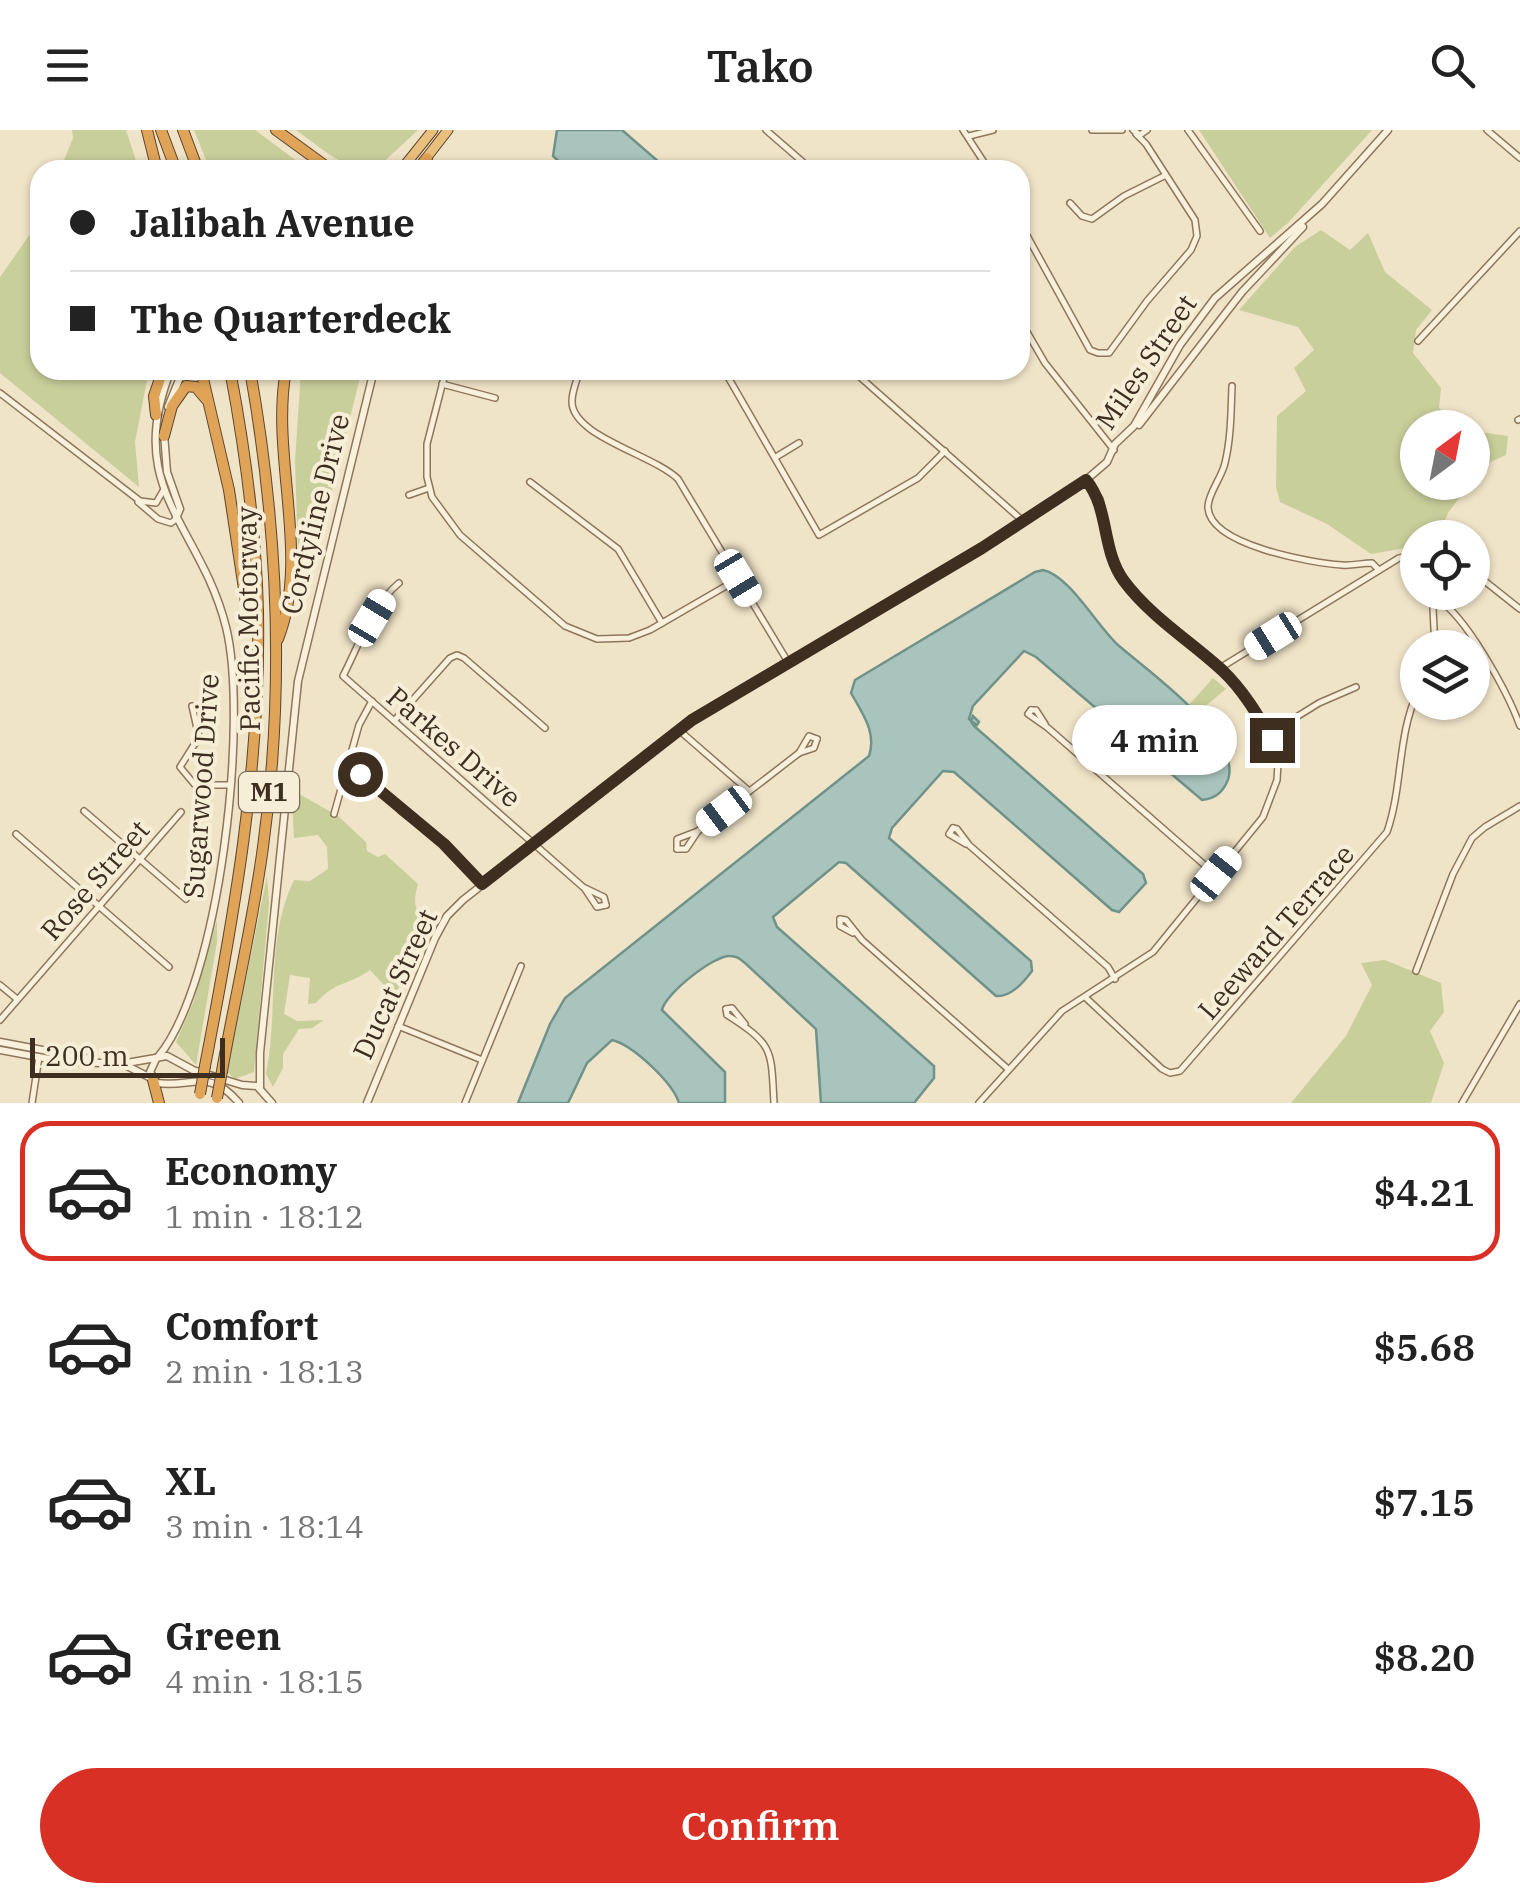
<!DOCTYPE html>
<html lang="en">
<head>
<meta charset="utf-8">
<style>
  :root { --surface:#fff; --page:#f6f6f6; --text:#222; --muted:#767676; --line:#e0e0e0; --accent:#d93025 }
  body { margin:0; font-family:"IBM Plex Serif",serif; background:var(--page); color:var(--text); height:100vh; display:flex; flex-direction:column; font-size:38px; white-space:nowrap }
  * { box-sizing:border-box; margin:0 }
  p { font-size:32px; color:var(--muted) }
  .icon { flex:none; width:55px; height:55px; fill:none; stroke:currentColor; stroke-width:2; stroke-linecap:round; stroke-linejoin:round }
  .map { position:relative; height:973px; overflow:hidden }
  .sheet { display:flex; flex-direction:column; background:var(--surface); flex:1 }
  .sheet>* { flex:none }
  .guide { position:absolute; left:30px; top:30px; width:1000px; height:220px; border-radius:30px; box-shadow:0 2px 8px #0004; display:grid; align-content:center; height:220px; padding:0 40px; background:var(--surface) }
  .needle { width:65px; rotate:32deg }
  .tools { position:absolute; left:1400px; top:280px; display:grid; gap:20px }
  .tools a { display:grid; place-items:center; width:90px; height:90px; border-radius:50%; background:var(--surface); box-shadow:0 2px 8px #0004; font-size:50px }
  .scale { position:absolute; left:30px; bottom:25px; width:195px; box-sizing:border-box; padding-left:10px; border:5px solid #3d2e20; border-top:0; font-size:28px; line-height:35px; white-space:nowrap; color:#3d2e20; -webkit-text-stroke:8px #f7eed8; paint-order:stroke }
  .end { position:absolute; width:45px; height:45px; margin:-22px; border:12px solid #3d2e20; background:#fff; box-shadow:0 0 0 5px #fff }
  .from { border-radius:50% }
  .bubble { position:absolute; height:70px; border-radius:35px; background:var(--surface); box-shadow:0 2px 8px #0004; font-size:32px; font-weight:600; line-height:70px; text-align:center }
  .car { position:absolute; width:30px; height:60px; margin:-30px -15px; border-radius:12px; box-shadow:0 0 8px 2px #0007; background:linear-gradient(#fff 24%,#345 0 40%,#fff 0 76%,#345 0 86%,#fff 0) }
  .guide b { display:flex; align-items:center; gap:35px; height:95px; font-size:38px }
  .guide b+b { border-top:2px solid var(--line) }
  .guide i { width:25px; height:25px; background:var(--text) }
  ul { padding:18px 0 0; list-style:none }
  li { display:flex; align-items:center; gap:30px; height:140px; margin:0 20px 15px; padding:0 20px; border:5px solid transparent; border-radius:30px }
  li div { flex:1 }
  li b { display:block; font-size:38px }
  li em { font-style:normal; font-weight:600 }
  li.active { border-color:var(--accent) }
  li>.icon { width:90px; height:90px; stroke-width:1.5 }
  .action { display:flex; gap:20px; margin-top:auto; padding:20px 40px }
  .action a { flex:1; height:115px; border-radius:60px; background:var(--accent); color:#fff; font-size:40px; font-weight:600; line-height:115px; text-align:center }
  header { display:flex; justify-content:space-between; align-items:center; height:130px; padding:0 40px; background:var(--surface); font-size:45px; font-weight:600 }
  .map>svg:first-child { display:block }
  .green { fill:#c9cf9b }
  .water { fill:#a9c4bc; stroke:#6f938a; stroke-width:2.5 }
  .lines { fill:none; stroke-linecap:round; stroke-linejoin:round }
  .minor-casing { stroke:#8d765c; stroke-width:8 }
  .tertiary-casing { stroke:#8d765c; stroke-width:9 }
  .trunk-casing { stroke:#5b4430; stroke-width:11 }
  .motorway-casing { stroke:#5b4430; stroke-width:12 }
  .minor { stroke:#faf1dc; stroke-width:5 }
  .tertiary { stroke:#faf1dc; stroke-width:6 }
  .trunk { stroke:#eabe7c; stroke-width:9 }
  .motorway { stroke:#e0a458; stroke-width:10 }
  .motorway-bridge-casing { stroke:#5b4430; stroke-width:12; stroke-linecap:butt }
  .motorway-bridge { stroke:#e0a458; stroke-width:10 }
  .route { stroke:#3d2e20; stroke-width:12 }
  .labels { text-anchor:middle; stroke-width:8; stroke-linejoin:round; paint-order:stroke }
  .shield { fill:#f7eed8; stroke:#756857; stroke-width:2.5 }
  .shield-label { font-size:25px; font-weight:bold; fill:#3d2e20 }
  .street-label { font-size:28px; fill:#3d2e20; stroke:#f7eed8 }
</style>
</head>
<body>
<header><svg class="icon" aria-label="menu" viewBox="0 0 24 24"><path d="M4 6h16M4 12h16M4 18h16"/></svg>Tako<svg class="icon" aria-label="search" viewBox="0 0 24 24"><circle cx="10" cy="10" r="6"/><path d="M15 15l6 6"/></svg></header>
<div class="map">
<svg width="1520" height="973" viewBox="0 0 1520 973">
  <rect width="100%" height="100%" fill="#f0e4c8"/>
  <!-- green -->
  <g class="green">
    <polygon points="72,0 126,0 139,40 60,40 73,8"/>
    <polygon points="194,0 255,0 309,40 210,40"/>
    <path d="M296 0H418L375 40C342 40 322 18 296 0Z"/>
    <polygon points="1199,0 1372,0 1288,93 1270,108"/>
    <polygon points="40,90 40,240 149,240 135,312 139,357 0,243 0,147"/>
    <polygon points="1321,100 1350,120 1368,103 1385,142 1432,180 1416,200 1413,223 1441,258 1439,278 1465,297 1418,298 1418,352 1470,353 1448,383 1438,407 1418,408 1417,416 1371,424 1327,394 1280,372 1276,357 1277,286 1306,261 1294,238 1314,220 1298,197 1239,180 1295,117"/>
    <polygon points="301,240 362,240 300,486 295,331"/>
    <polygon points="1473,301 1508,306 1506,325 1482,336 1473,349"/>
    <polygon points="1213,548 1226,559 1197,583 1188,576"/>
    <path d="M301 665 338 686 366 712 367 721 378 727 385 724 418 754C413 771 414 780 426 793L395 867 370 840C348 856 336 850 316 873L308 874 310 848 290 845 284 884 297 891 324 890 312 898 299 899 283 924V938L273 957 266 944C279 881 265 809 294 750L310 751 328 739 327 717 318 705 294 708 292 675Z"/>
    <polygon points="267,746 269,773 254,942 235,949 227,942"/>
    <polygon points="217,790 217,812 196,935 176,912 193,873"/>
    <polygon points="1385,830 1441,853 1444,882 1430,901 1444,933 1431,973 1291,973 1346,906 1372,855 1361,833"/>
  </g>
  <!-- water -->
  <g class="water">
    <polygon points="557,0 622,0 667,39 568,40 553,26"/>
    <path d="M1043 440C1069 445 1097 496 1118 515 1145 539 1250 612 1226 654 1221 664 1214 669 1202 670L1155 630 1150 633 1145 628 1151 626 1145 620 1036 527 1024 521 973 576 969 589 971 591 973 586 979 592 977 595 971 591 974 596 1143 744 1146 753 1119 782 1112 780 954 642 943 641 892 698 889 708 1031 831 1032 841C1023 853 1011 867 996 866L846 733 839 732 773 787 777 797 934 936V948L914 973H821L816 899 745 833C740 829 737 826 730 826 714 825 665 864 662 880L725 942V973H679C673 953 633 915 612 910L587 933 568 973H518L550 894 565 868 869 626C877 602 862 583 851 563L855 550 1035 442Z"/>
  </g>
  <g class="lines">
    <!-- minor casing -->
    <g class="minor-casing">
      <g id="minor">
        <polyline points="766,0 812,40"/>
        <polyline points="963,0 989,40"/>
        <polyline points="1092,0 1122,0"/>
        <polyline points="1133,0 1140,5 1147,0"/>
        <polyline points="1188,0 1260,101"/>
        <polyline points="1487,0 1520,28"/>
        <polyline points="969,6 993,0"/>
        <polyline points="1070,73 1082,86 1092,89 1124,66 1164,46"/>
        <polyline points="1020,93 1090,220 1098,223 1109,223 1147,171 1191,120 1197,106 1195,90 1146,14 1136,4"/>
        <polyline points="1020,190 1045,233 1114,320"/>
        <polyline points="1418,211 1520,101"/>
        <polyline points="446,240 427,314 427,347 432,367 460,405 565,496 597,509 629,508 650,500 738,449"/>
        <path d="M580 240C577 250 572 261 572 271 571 306 652 324 678 349L788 532"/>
        <polyline points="724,240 819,405 918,348 945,321"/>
        <polyline points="852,240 1023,391"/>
        <polyline points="442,254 495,268"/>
        <path d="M1232 256C1231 282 1231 308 1225 333 1222 347 1209 362 1208 376 1207 415 1312 433 1342 435 1352 436 1362 433 1372 433L1379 440"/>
        <polyline points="0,263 140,371 156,373 163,361"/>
        <polyline points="1518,290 1520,289"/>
        <polyline points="776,327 799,313"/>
        <polyline points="530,352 618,419 662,493"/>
        <polyline points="409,365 429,358"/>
        <polyline points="138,372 158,389 171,393 176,389"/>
        <polyline points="1472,441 1520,479"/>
        <path d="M399 453C372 475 359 515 343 546L583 757 604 767 606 775"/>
        <path d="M1436 468C1466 485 1508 563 1520 596"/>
        <polyline points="1435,518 1433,479 1437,462"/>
        <polyline points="1220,538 1399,428 1418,423"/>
        <polyline points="192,576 199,607 180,637 195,655"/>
        <polyline points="1031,580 1028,584 1048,598 1216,745"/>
        <polyline points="1031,580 1036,580 1045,594"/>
        <polyline points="394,591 450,528 457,525 464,528 545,598"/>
        <polyline points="680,601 749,661"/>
        <polyline points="1269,604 1319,573 1356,557"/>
        <polyline points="799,623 809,606 817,609"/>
        <polyline points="346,637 381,659 401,681 444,714 482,754"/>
        <polyline points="196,655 229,655"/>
        <polyline points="84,681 186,769"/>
        <polyline points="334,684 359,595 372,571"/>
        <polyline points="953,698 957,699 969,715 1108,837 1115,849"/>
        <polyline points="953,698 949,704 966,714"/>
        <polyline points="16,704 169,837"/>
        <polyline points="677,719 677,709 698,701 799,623 814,618 817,609"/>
        <polyline points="677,719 686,719 698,701"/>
        <polyline points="585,759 597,777 606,775"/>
        <polyline points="840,789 846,790 862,810 1008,939"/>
        <polyline points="840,789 840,796 853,803"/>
        <polyline points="1416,841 1453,744 1472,708 1485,697 1520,676"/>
        <polyline points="0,855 17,869"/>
        <path d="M1085 867 1162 939 1170 943 1180 941 1387 702C1403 656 1397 606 1418 561"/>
        <path d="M726 879 727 885C774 915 771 919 774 973"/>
        <polyline points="726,879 732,878 745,894"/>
        <polyline points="0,890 181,682"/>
        <polyline points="398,896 482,930"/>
        <polyline points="32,973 39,927"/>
        <polyline points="465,973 521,836"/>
        <polyline points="979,973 1062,881 1153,822 1263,687 1277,650 1278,633 1272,610 1238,557 1147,476 1121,447 1110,417 1100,369 1086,350"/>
        <polyline points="1462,973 1520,874"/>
      </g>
    </g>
    <!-- tertiary casing -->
    <g class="tertiary-casing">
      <g id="tertiary">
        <polyline points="168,277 183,240"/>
        <polyline points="1139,295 1242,162 1303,97"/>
        <polyline points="164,304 167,342 180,379 176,388"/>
        <polyline points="0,912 90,929"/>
        <polyline points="0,920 60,931 121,934 167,926 193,940 242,955 257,956 272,973"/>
        <path d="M158 927C220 853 249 590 226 497 200 394 123 359 171 240"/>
        <path d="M156 929 150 942 157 953C192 958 209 937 239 973"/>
        <polyline points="127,936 151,948"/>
        <polyline points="260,958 260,923 298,551 374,240"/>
        <polyline points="367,973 435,808 447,786 463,770 692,590 982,417 1086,350 1107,332 1115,314 1134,296 1180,215 1215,168 1322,74 1388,0"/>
      </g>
    </g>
    <!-- trunk casing -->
    <g class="trunk-casing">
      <g id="trunk">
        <polyline points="424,31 448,0"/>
        <polyline points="401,40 433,0"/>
      </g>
    </g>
    <!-- motorway casing -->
    <g class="motorway-casing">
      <g id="motorway">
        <polyline points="147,0 157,40"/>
        <polyline points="161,0 176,40"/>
        <polyline points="183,0 198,40"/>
        <polyline points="276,0 331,40"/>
        <polyline points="417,40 427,28"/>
        <polyline points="201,240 229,360 247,479 258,482"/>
        <polyline points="156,285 154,266 163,240"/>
        <polyline points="164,306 172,276 186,256 196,257 206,269"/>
        <path d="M278 509C311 426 270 326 286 240"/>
        <path d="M205 936C234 786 261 635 258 482 256 401 245 319 230 240"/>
        <path d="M222 941C235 867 253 792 263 717 285 559 278 397 250 240"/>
        <polyline points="153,950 159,973"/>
      </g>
    </g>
    <!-- minor -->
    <use href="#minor" class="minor"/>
    <!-- tertiary -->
    <use href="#tertiary" class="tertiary"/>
    <!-- trunk -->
    <use href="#trunk" class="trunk"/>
    <!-- motorway -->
    <use href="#motorway" class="motorway"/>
    <!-- motorway-bridge casing -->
    <g class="motorway-bridge-casing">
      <g id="motorway-bridge">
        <polyline points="200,964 205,936"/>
        <polyline points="217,968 222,941"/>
      </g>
    </g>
    <!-- motorway-bridge -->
    <use href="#motorway-bridge" class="motorway-bridge"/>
  </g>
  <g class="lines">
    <!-- route -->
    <path class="route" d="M360 644 444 714 482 754 692 590 982 418 1086 350C1110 379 1101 420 1124 451 1150 486 1190 511 1222 540 1243 560 1258 585 1272 610"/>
  </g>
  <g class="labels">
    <!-- shield labels -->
    <rect class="shield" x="239" y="642" width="60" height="40" rx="8"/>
    <g class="shield-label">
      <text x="269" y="671">M1</text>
    </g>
    <!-- street labels -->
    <g class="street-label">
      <text transform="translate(1146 232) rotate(-56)" y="10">Miles Street</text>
      <text transform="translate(315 384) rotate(-76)" y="10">Cordyline Drive</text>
      <text transform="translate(248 489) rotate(-91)" y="10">Pacific Motorway</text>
      <text transform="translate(454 617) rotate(41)" y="10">Parkes Drive</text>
      <text transform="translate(201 656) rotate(-86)" y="10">Sugarwood Drive</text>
      <text transform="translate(95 750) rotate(-49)" y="10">Rose Street</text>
      <text transform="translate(1276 802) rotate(-49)" y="10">Leeward Terrace</text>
      <text transform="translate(395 854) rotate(-65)" y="10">Ducat Street</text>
    </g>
  </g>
</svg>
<div class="tools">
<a><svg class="needle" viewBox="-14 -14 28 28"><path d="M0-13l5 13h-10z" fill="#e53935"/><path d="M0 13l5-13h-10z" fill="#767676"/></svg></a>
<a><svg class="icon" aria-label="locate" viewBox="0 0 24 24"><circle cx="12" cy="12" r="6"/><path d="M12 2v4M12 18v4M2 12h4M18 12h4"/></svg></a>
<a><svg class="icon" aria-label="layers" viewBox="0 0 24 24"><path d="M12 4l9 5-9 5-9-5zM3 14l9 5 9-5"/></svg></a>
</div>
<div class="scale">200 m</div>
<i class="end from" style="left:360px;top:644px"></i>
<i class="end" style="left:1272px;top:610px"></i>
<div class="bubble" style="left:1072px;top:575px;width:165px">4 min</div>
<i class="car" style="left:738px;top:448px;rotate:149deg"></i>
<i class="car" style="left:372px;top:488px;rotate:31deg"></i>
<i class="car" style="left:1273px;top:506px;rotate:238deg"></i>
<i class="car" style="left:724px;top:681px;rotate:233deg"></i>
<i class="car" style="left:1216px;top:744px;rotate:39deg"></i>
<div class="guide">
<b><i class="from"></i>Jalibah Avenue</b>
<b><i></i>The Quarterdeck</b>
</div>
</div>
<section class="sheet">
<ul>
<li class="active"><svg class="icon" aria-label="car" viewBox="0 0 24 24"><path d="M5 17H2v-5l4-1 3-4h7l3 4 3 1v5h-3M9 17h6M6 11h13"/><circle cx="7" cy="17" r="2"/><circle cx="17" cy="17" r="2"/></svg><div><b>Economy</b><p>1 min · 18:12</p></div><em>$4.21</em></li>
<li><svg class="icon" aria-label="car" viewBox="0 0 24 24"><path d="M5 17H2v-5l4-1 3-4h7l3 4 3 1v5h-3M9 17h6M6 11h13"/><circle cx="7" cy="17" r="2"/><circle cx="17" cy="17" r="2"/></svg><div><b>Comfort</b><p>2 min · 18:13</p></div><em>$5.68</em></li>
<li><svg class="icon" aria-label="car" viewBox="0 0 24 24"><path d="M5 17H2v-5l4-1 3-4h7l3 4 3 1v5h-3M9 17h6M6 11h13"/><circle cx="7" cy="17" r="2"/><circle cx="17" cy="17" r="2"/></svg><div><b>XL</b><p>3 min · 18:14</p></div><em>$7.15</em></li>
<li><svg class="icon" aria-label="car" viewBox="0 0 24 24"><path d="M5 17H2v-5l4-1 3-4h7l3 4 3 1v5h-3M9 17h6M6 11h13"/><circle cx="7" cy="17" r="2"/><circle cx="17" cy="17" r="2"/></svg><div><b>Green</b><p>4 min · 18:15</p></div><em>$8.20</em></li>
</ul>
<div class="action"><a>Confirm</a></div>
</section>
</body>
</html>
